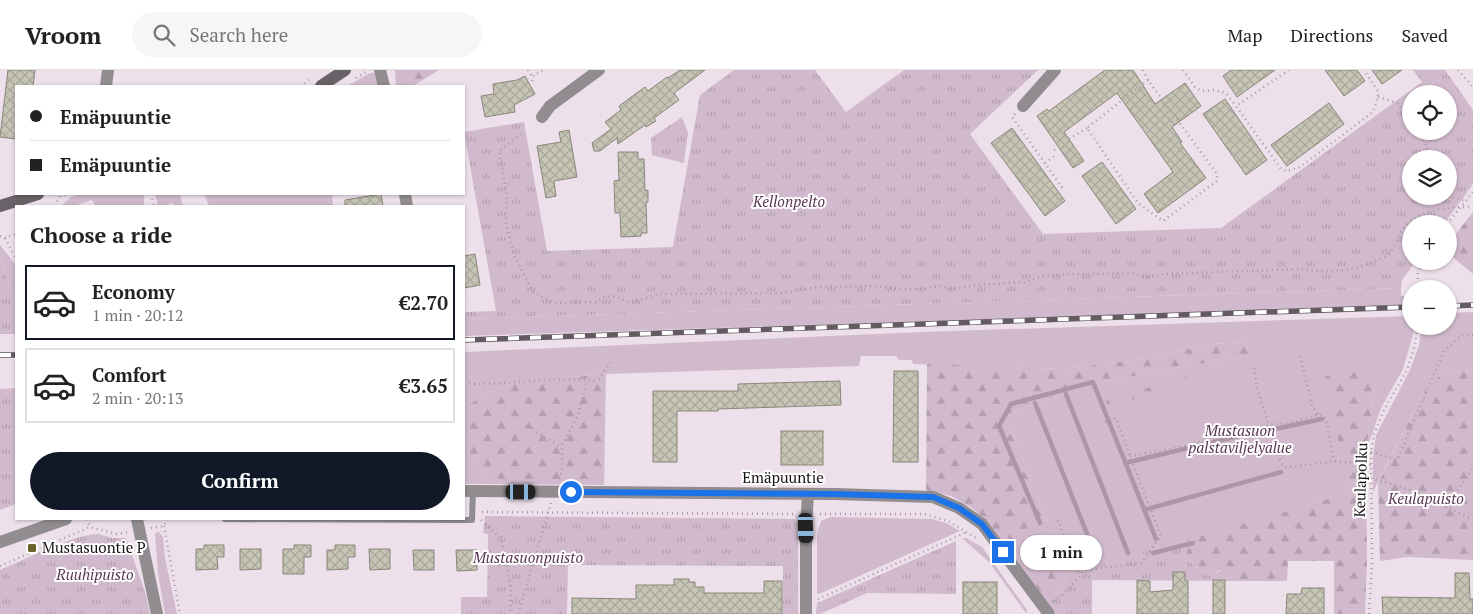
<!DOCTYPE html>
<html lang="en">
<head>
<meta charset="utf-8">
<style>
  :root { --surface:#fff; --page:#f6f6f6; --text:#222; --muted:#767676; --line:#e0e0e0; --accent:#111827 }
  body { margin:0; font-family:"PT Serif",serif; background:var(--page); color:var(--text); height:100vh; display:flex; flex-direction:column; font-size:19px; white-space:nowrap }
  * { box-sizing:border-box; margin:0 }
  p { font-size:16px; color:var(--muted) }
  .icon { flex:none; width:28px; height:28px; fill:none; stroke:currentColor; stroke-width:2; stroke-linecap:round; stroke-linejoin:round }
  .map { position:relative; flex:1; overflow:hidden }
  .drawer { position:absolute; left:15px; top:135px; width:450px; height:315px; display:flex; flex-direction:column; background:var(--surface); border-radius:0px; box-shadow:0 1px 4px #0004 }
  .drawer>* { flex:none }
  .hud { position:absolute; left:15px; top:15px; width:450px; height:110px; border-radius:0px; box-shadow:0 1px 4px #0004; display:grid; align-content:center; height:110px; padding:0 15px; background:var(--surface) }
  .controls { position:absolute; left:1402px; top:15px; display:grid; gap:10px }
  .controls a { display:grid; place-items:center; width:55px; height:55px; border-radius:50%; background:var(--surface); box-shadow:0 1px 4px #0004; font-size:25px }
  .end { position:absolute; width:22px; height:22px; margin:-11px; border:6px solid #1a73e8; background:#fff; box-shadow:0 0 0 2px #fff }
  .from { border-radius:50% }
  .bubble { position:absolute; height:35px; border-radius:18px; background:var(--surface); box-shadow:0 1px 4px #0004; font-size:16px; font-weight:600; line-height:35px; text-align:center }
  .car { position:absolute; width:15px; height:30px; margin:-15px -8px; border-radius:6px; box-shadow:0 0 4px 1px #0007; background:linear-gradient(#222 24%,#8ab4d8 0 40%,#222 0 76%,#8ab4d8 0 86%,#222 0) }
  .hud b { display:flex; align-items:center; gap:18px; height:48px; font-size:19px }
  .hud b+b { border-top:1px solid var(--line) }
  .hud i { width:12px; height:12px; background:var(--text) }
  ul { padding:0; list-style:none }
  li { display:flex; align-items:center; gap:15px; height:75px; margin:0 10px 8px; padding:0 5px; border:2px solid var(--line); border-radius:0px }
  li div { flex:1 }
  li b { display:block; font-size:19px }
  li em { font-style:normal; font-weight:600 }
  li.on { border-color:var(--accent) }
  li>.icon { width:45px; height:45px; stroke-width:1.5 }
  h2 { padding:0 15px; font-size:22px; line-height:60px }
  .primary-button { display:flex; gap:10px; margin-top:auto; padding:10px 15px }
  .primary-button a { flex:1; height:58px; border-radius:30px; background:var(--accent); color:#fff; font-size:20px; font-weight:600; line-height:58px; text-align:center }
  header { display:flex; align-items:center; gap:30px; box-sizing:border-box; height:70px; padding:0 25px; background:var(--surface); border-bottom:1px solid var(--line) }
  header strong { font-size:24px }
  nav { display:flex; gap:28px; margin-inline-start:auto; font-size:18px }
  .search { width:350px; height:45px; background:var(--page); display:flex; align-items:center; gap:12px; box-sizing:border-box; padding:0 18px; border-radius:28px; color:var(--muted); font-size:19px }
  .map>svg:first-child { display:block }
  .green { fill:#d1bacd }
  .forest { fill:url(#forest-firs) }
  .park { fill:url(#park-tufts); fill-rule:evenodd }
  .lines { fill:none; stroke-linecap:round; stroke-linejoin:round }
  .stream { stroke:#ae95aa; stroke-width:4.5 }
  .building { fill:url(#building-cross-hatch); stroke:#898679 }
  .path { stroke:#a59aa3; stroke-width:2.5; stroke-dasharray:1 4; stroke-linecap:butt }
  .service { stroke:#918c90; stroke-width:6 }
  .minor { stroke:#918c90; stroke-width:12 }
  .tertiary { stroke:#918c90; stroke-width:12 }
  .secondary { stroke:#696268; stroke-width:12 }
  .rail-casing { stroke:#635b61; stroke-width:5.5 }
  .rail { stroke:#fff; stroke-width:4; stroke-dasharray:11; stroke-linecap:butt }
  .route { stroke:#1a73e8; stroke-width:6 }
  .poi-dot { fill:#6c622f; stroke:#fff; stroke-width:2 }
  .labels { text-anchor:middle; stroke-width:4; stroke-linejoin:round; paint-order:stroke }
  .park-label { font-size:15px; font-style:italic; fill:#5a3656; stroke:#fff }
  .street-label { font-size:15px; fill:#181317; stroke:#fff }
  .poi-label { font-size:15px; fill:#181317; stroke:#fff; text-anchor:start }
</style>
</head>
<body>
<header>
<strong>Vroom</strong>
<div class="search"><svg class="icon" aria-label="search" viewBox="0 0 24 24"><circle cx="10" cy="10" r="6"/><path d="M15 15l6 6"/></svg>Search here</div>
<nav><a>Map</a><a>Directions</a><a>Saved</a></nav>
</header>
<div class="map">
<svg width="1473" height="544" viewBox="0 0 1473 544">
  <defs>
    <pattern id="forest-firs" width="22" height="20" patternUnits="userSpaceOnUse" patternTransform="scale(1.25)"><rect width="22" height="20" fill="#d1bacd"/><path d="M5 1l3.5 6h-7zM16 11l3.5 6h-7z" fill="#b39faf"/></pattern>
    <pattern id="park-tufts" width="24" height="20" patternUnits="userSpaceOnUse" patternTransform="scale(1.25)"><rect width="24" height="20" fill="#d1bacd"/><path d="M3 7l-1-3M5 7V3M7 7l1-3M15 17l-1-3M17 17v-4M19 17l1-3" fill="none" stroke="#b39faf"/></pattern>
    <pattern id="building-cross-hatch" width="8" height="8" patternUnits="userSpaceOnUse" patternTransform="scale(1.25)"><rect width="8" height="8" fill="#c6c4b5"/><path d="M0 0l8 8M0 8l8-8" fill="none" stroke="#a9a89b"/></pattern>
  </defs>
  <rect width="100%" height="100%" fill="#ede0eb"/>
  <!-- green -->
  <g class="green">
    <polygon points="370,3 374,3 379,16 347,16"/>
    <polygon points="81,124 144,124 144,136 95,136 92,130 74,136 61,136 71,127"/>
    <polygon points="155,124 180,124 183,136 174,136 173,133 169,134 169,136 158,136"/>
    <polygon points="204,124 332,124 333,136 209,136"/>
    <polygon points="0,175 16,195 16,236 0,186"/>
    <polygon points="1401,218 1401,226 1411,226 1411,236 464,266 464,249"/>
    <polygon points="1473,242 1473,301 1443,304 1427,315 1373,422 1373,387 1376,365 1410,300 1419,275 1422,256 1449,256 1449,243"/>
    <polygon points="1411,246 1411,256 1414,256 1414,261 1403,299 1381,338 1366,381 1377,303 1326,306 1349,423 1067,505 1006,345 1087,315 1186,296 1249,286 1246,272 1209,274 1151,288 1063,299 913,294 912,290 899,290 896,286 861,286 859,296 606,304 509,313 471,333 464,332 464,282 922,262"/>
    <polygon points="464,376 490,414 464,414"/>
    <polygon points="831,447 932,449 946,453 960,461 819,524 817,523 817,463 821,451"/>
    <polygon points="159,462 163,467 165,488 177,544 165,544 158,504 155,463"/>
    <polygon points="962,468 966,468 982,477 1027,540 1027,542 1026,543 989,492"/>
  </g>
  <!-- forest -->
  <g class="forest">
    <polygon points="395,0 439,0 413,16 396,16"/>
    <polygon points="1473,142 1473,204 1449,184 1449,173"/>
    <polygon points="1246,272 1249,286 1186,296 1087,315 1006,345 1067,505 1061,521 1046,530 988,452 972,438 951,426 926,420 927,294 1063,299 1151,288 1209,274"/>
    <polygon points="1356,299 1377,303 1366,381 1367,494 1365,544 1334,544 1334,491 1288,491 1287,511 1230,511 1230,505 1219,500 1212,505 1207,506 1187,489 1187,480 1193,468 1349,423 1325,306"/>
    <polygon points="1473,301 1473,490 1408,487 1380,491 1378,413 1427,315 1443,304"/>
    <polygon points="606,304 604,415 490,414 464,376 464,332 471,333 509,313"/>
    <polygon points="1186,306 1186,310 1109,338 1106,331"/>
  </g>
  <!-- park -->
  <g class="park">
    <path d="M734 0H815L846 42 904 0H1038L970 64 1043 164 1221 158 1422 12 1413 0H1445L1473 40V114L1444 154H1411V191H1416L1402 210 1401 218 464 249V242L496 241 464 62 524 52 547 181 673 177 700 25ZM1411 24H1449V61H1411ZM1411 89H1449V126H1411Z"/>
    <polygon points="682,47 688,63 684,93 652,85 651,68"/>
    <polygon points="0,186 16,236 16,264 0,264"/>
    <polygon points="16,318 16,434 0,440 0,319"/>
    <polygon points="485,446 794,449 798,454 798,544 783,544 783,496 568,495 567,544 461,544 461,527 487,527 488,464 483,463"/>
    <path d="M98 464 112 468H126L146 525 150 544H0V500C26 489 71 465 98 464Z"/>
    <path d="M1192 468 1187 480V489L1207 506C1215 505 1218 500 1226 500L1230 505V511L1092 510V544H1056L1046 530 1061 521 1067 505Z"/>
    <polygon points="956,471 956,524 867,523 820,544 816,544 817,533"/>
  </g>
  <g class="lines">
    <!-- stream -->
    <g class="stream">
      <polyline points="1066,324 1128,483"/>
      <polyline points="1035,333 1097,489"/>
      <polyline points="1275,359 1322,349"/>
      <polyline points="1125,393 1264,360"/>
      <polyline points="1144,440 1281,402"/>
      <polyline points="1040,453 999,356 1011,334 1093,312 1156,469"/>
      <polyline points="1153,483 1193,473"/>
    </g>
  </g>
  <!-- building -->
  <g class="building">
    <polygon points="8,0 35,0 33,16 16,16 16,69 0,67"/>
    <polygon points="680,0 705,0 674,23 679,30 654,48 656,51 646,57 645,55 618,74 617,68 600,81 594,81 592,73 611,59 605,52 621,40 619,36 645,17 648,21 667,7 668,8"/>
    <polygon points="1105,0 1133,0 1155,34 1185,13 1201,36 1172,57 1182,72 1180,73 1206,108 1158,143 1144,124 1173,102 1117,23 1064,62 1084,91 1073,98 1037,46 1047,39 1049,41"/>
    <polygon points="1231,0 1275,0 1237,27 1223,6"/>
    <polygon points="1325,0 1357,0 1365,11 1344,26"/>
    <polygon points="1372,0 1402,0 1382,14"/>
    <polygon points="525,6 535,24 514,35 515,42 485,47 481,26 494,24 493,14 517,10"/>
    <polygon points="1225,29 1267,90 1246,105 1203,44"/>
    <polygon points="1329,33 1344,54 1287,96 1271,75"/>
    <polygon points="1012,58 1065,131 1045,146 991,73"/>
    <polygon points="569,60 577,107 554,111 556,126 546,128 537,76 561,72 559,62"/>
    <polygon points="618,82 638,82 638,89 644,89 645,121 648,120 648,132 646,132 647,163 641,163 641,166 621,167 620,143 615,143 614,111 619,110"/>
    <polygon points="1102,92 1136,139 1116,154 1082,106"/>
    <polygon points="381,124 383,136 345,136 345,130"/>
    <polygon points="475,184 480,215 464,218 464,186"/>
    <polygon points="894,301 918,301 918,392 893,392"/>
    <polygon points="840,311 841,335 718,339 718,341 677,341 677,392 653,392 653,321 738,321 738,314"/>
    <rect x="781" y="361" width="42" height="34"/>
    <polygon points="204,475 224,475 224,487 217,487 218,499 196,500 196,479 204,479"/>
    <polygon points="294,475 311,475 311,487 304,487 304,504 283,504 283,479 294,479"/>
    <polygon points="335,475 355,475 355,487 348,487 348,499 327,500 327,480 335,480"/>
    <polygon points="240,479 261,479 261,499 240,500"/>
    <polygon points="369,479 390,479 390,499 370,500"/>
    <polygon points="413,480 434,480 434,500 414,500"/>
    <polygon points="456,480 477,480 477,500 457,501"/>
    <polygon points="1173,502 1185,502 1185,511 1188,511 1188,544 1137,544 1137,510 1150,511 1150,522 1173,520"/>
    <polygon points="1455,503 1469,503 1470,529 1473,529 1473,544 1383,544 1382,527 1455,528"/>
    <polygon points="674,509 689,509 689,512 695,512 695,517 704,517 704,523 764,523 764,511 782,511 782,544 572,544 572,528 636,529 636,515 674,515"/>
    <rect x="1213" y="510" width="12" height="34"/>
    <rect x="963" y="512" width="34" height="32"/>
    <polygon points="1302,518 1324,518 1324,544 1286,544 1287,524 1301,524"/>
  </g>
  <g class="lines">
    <!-- path -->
    <g class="path">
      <polyline points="528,0 533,8"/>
      <polyline points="1143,0 1148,10 1217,104 1217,111 1163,151 1138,133 1087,58 1148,10"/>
      <polyline points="1183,0 1195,17 1201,21 1214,20 1226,23 1236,36"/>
      <polyline points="1289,0 1236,36 1281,99 1287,101 1300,97 1373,42 1378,27 1378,21 1364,0"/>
      <polyline points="1458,0 1473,17"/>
      <polyline points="356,8 369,0"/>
      <polyline points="532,11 534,5 543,0"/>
      <polyline points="300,16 309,10"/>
      <polyline points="1378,27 1397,33 1411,52"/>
      <polyline points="1015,44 1012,47 1064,120"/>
      <polyline points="1418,61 1425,72 1431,89"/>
      <path d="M521 64 499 81 507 126 506 154 515 187 533 222 553 233 596 232 606 226 617 227 630 233 658 224 781 223 818 217 875 216 899 219H923L940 216 952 219 976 215 1027 212 1046 205 1130 203 1148 207 1165 204 1300 199C1325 203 1356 202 1379 189 1382 188 1387 186 1389 184 1395 178 1398 167 1402 160 1416 140 1450 136 1473 137"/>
      <polyline points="1069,69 1087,58"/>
      <polyline points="1054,80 1058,77"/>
      <polyline points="1045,93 1057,84"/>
      <polyline points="151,124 154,136"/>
      <polyline points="1448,126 1466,131"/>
      <polyline points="55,136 60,126 67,124"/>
      <polyline points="1447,154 1473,122"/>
      <polyline points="0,166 5,168 16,164"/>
      <polyline points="5,168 16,189"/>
      <polyline points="1417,219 1418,204 1422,191"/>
      <polyline points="1300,286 1312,335 1318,345"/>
      <polyline points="1254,298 1257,318 1281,393 1285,397 1290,397 1336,391"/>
      <path d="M464 313C507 317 550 305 593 311L599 309 610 292"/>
      <polyline points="1105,352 1116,348 1130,386"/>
      <polyline points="536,362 562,377"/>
      <polyline points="1371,382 1397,390 1444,281 1462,265 1473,265"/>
      <polyline points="1371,408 1417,422 1473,450"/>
      <polyline points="559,409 562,402 562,375 578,346 587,310"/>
      <polyline points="1446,437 1473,398"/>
      <polyline points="482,442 794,444"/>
      <polyline points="820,444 924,444 948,451 976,468"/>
      <polyline points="87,449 90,457"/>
      <polyline points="481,450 501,468 511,517 510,544"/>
      <polyline points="1058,450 1079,504"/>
      <polyline points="164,456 180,544"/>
      <polyline points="151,458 164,456 167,449"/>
      <polyline points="0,496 90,457 117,464 128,462"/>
      <polyline points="818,529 967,462"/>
      <path d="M1054 531 1062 526 1085 500 1141 493 1161 466 1130 386 1166 380 1268 355C1278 354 1288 354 1297 351 1305 349 1313 344 1322 345L1326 349 1333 387 1336 391 1371 395"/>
      <polyline points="518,544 551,433"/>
      <polyline points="1369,544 1372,495 1371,382 1374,364 1384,340 1407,300 1415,275 1417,256"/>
    </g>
    <!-- service -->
    <polyline class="service" points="225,449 472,450 473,421"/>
    <!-- minor -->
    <g class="minor">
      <polyline points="380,0 384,16"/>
      <polyline points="106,16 108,0"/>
      <polyline points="1023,36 1055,0"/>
      <polyline points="542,47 550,36 599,0"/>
      <polyline points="405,124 407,136"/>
      <polyline points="464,421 835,424 933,427 959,438 982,454 1049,544"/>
      <polyline points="137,449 157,544"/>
      <polyline points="806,544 806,458 808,424"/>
    </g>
    <!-- tertiary -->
    <polyline class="tertiary" points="0,472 66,449"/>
    <!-- secondary -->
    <g class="secondary">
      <polyline points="321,16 345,0"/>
      <polyline points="0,136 38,124"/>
    </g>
    <!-- rail casing -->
    <g class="rail-casing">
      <g id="rail">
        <polyline points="1449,236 1473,235"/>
        <polyline points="464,270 1411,237"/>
        <polyline points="0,285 16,285"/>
      </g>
    </g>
    <!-- rail -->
    <use href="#rail" class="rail"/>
  </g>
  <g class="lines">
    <!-- route -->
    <polyline class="route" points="571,422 835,424 933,427 959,438 982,454 1003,482"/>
  </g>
  <!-- markers -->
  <rect class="poi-dot" x="27" y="473" width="10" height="10" rx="2.5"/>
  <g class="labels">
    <!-- park labels -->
    <g class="park-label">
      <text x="789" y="137">Kellonpelto</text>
      <text x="1240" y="366">Mustasuon<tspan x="1240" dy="17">palstaviljelyalue</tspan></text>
      <text x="1426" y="434">Keulapuisto</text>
      <text x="528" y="493">Mustasuonpuisto</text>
      <text x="95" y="510">Ruuhipuisto</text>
    </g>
    <!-- street labels -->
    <g class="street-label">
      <text x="783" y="413">Emäpuuntie</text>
      <text transform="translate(1361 410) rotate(-88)" y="5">Keulapolku</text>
    </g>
    <!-- poi labels -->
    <g class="poi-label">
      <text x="42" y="483">Mustasuontie P</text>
    </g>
  </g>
</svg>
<div class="controls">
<a><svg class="icon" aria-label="locate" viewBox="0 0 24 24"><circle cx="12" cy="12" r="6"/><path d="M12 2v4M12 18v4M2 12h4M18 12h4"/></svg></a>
<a><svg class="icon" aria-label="layers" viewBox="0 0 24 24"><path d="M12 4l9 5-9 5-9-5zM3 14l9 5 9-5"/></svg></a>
<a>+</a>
<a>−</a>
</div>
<i class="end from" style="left:571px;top:422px"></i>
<i class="end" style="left:1003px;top:482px"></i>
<div class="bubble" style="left:1020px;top:465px;width:82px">1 min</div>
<i class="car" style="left:521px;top:422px;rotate:90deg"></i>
<i class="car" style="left:806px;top:458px;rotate:178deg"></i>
<div class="hud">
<b><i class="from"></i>Emäpuuntie</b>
<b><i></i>Emäpuuntie</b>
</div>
<section class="drawer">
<h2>Choose a ride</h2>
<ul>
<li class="on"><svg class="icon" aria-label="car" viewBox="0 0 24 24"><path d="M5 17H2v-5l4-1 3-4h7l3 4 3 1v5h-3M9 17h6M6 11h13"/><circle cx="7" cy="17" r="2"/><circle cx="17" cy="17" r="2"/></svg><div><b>Economy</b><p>1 min · 20:12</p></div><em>€2.70</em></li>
<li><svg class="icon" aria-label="car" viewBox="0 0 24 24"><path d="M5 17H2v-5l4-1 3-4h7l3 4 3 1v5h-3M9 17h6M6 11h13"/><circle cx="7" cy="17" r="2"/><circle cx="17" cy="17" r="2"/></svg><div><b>Comfort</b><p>2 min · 20:13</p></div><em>€3.65</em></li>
</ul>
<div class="primary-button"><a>Confirm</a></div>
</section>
</div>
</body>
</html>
